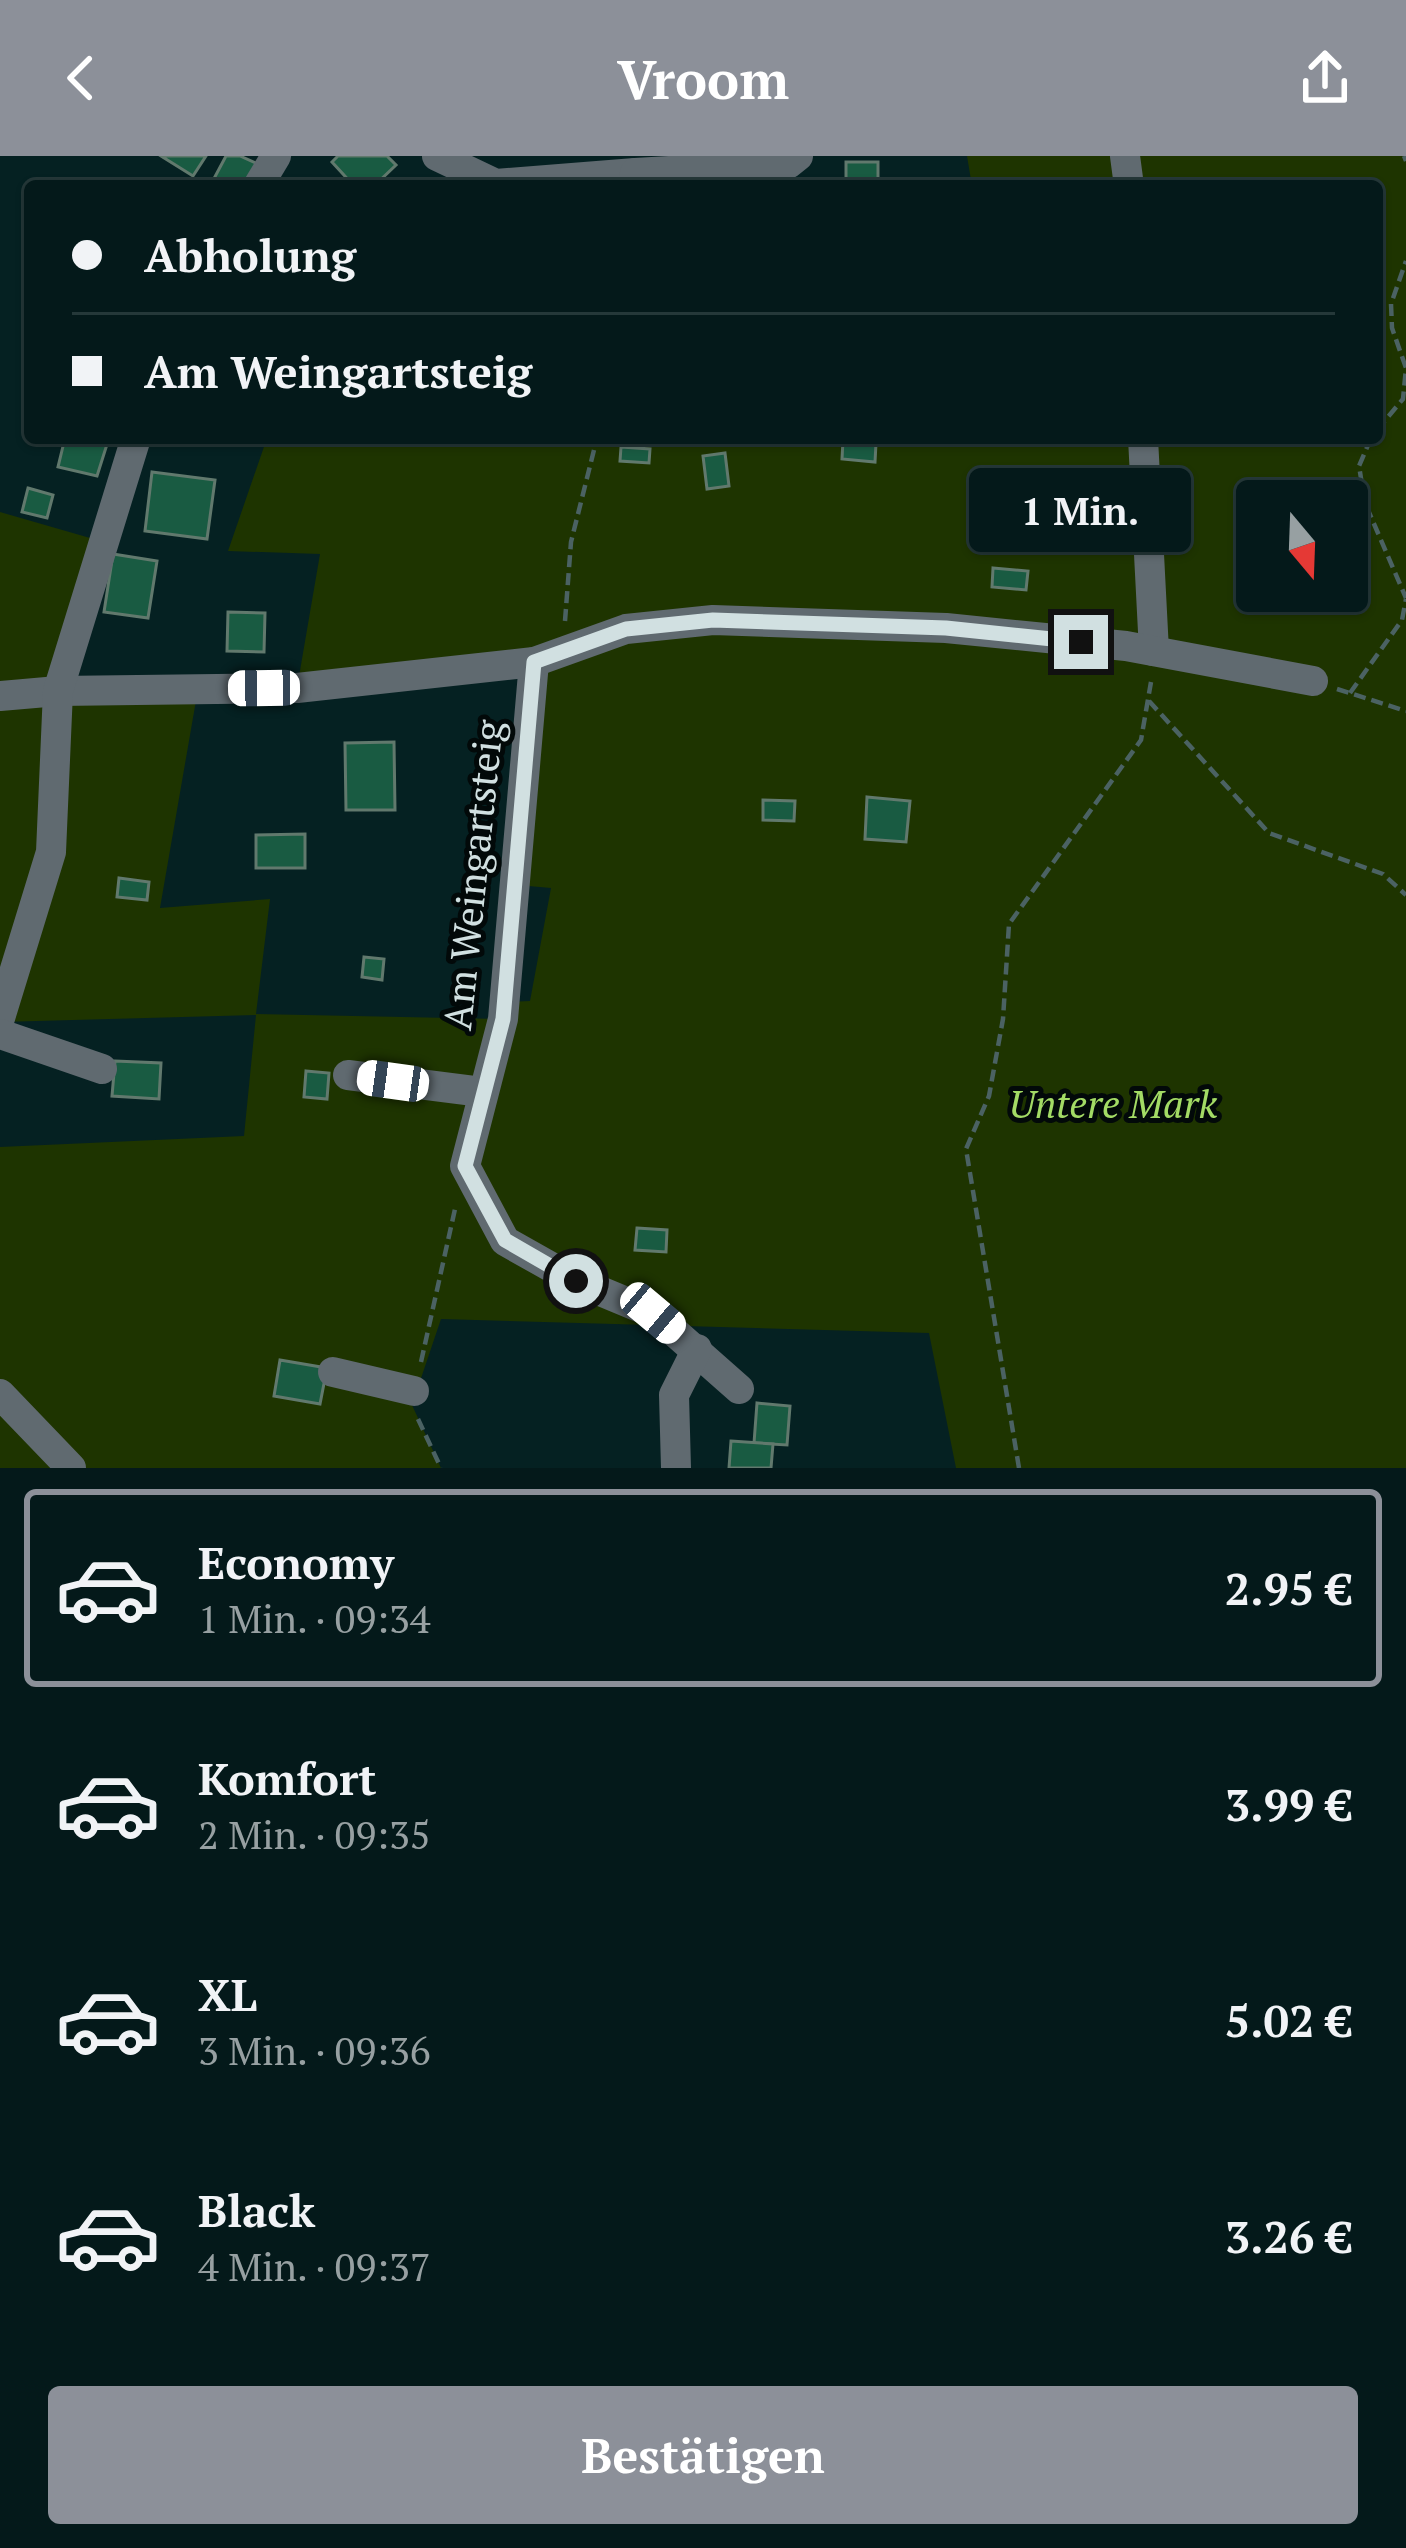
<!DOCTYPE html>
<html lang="de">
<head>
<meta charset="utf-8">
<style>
  :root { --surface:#04191a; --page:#122627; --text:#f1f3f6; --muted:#97a0a2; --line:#253839; --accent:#8c9099 }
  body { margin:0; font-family:"PT Serif",serif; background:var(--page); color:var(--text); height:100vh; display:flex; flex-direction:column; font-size:45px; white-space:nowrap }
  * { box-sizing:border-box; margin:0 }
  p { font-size:39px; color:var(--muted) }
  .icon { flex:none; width:66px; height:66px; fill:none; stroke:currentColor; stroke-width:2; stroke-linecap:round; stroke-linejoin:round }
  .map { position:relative; height:1312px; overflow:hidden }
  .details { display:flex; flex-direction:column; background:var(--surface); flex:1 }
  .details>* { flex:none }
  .guide { position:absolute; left:24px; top:24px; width:1359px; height:264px; border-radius:12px; box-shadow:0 3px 9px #0004,0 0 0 3px var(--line); display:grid; align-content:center; height:264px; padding:0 48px; background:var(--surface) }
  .needle { width:78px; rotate:161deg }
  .controls { position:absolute; left:1236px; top:324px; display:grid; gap:24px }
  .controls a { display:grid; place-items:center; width:132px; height:132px; border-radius:12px; background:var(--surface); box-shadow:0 3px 9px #0004,0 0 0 3px var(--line); font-size:60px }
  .end { position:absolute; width:54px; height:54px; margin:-27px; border:15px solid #d1e0e1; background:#111; box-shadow:0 0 0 6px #111 }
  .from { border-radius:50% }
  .bubble { position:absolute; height:84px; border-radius:12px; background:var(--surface); box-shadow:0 3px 9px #0004,0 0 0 3px var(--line); font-size:39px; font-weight:700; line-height:84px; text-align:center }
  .car { position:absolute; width:36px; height:72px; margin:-36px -18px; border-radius:15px; box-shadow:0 0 9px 3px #0007; background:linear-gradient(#fff 24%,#345 0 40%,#fff 0 76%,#345 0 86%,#fff 0) }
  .guide b { display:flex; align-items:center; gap:42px; height:114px; font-size:45px }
  .guide b+b { border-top:3px solid var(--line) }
  .guide i { width:30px; height:30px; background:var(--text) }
  ul { padding:21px 0 0; list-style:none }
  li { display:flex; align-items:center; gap:36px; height:198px; margin:0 24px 18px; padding:0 24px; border:6px solid transparent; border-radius:12px }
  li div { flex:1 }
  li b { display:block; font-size:45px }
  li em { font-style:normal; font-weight:700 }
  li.selected { border-color:var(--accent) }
  li>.icon { width:108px; height:108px; stroke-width:1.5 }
  .action { display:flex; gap:24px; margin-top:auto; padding:24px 48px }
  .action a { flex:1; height:138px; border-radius:12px; background:var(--accent); color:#fff; font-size:48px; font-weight:700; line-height:138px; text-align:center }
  header { display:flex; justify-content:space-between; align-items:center; height:156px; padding:0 48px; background:var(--accent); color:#fff; font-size:54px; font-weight:700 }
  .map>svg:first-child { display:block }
  .green { fill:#1e3400; fill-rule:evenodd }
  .building { fill:#195b42; stroke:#61796d; stroke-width:3 }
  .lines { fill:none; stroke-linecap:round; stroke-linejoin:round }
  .path { stroke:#4b6263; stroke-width:4.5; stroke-dasharray:12 6; stroke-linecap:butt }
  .minor { stroke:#606a70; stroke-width:30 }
  .route { stroke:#d1e0e1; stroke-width:15 }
  .labels { text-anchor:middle; stroke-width:10; stroke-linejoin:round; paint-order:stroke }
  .street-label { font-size:39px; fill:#d1e0e1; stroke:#020909 }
  .park-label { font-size:39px; font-style:italic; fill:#a3db65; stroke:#020909 }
</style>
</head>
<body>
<header><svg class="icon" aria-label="back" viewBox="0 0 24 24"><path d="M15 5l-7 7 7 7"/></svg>Vroom<svg class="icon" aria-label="share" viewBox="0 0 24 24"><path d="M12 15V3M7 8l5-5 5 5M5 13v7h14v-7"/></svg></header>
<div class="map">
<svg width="1406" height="1312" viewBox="0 0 1406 1312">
  <rect width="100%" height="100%" fill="#052122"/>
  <!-- green -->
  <path class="green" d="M967 0H1406V1312H956L929 1177 441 1163 412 1249 441 1312H0V991L244 980 256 859 0 866V356L104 386 59 535 198 533 160 752 270 743 256 858 501 863 505 846 530 845 551 732 517 729 534 507 297 532 320 398 228 395 267 282H601L602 288 727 282H1377V30H972ZM1257 345H1347V435H1257Z"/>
  <!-- building -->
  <g class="building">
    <polygon points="161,0 206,0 193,20"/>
    <polygon points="226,0 240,0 260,9 248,30 210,30"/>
    <polygon points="338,0 387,0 396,9 374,30 354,30 332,6"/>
    <rect x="846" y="6" width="32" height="24"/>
    <polygon points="65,282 109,282 97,320 58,311"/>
    <polygon points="843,284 876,287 875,306 842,303"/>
    <polygon points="621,291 650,293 649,307 620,305"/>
    <polygon points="725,297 729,330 707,333 703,300"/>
    <polygon points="152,316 215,324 207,383 145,375"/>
    <polygon points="28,332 53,339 47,362 22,356"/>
    <polygon points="113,398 157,405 148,462 104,456"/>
    <polygon points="993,412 1028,415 1026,434 992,431"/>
    <polygon points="228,456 265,457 264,496 227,495"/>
    <polygon points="394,586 395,654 346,654 345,587"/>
    <polygon points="867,641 910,645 906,686 865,683"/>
    <polygon points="763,644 795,645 794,665 763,664"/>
    <polygon points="305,678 305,712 256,712 256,679"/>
    <polygon points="119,722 149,726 147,744 117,741"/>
    <polygon points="364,801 384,803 382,824 362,821"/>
    <polygon points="115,905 161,907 159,943 112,940"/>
    <polygon points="306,915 329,917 327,943 304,941"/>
    <polygon points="637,1072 667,1074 666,1096 635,1094"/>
    <polygon points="280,1204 327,1212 320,1248 274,1240"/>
    <polygon points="757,1247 790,1250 787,1289 754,1287"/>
    <polygon points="731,1285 773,1288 771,1312 729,1312"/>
  </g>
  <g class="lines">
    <!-- path -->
    <g class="path">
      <polyline points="1404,0 1406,5"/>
      <polyline points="1377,274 1403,243 1406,212 1392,172 1391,148 1406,105"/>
      <polyline points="1371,282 1359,310 1365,347 1406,442"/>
      <polyline points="565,465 571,386 597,282"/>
      <polyline points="1337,533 1406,555"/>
      <polyline points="1350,537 1402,464 1406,443"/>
      <polyline points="1149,545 1269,677 1383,718 1406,739"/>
      <polyline points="421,1206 455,1053"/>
      <polyline points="418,1263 441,1312"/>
      <polyline points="1019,1312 966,993 989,940 1003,863 1009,768 1141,584 1151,526"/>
    </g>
    <!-- minor -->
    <g class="minor">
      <polyline points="437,0 496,28 635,17"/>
      <polyline points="1125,0 1129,30"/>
      <polyline points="258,30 276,0"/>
      <polyline points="634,30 635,17 788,8 798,0"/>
      <polyline points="1143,282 1154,495"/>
      <polyline points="534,506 503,863 465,1010 505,1085 576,1125 653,1157 739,1233"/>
      <polyline points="0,540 58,535 297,532 534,506 626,473 713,464 946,472 1126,490 1313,525"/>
      <polyline points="0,862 51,696 58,535 136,282"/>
      <polyline points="0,878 102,913"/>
      <polyline points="348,919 482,936"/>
      <polyline points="333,1216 414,1235"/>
      <polyline points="0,1238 71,1312"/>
      <polyline points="676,1312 674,1239 697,1193"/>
    </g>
  </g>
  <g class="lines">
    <!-- route -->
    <polyline class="route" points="576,1125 505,1084 465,1010 503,863 534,506 626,473 713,464 946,472 1081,486"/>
  </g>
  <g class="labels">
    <!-- street labels -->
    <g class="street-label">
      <text transform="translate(473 719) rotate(-84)" y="14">Am Weingartsteig</text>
    </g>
    <!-- park labels -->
    <g class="park-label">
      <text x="1113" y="962">Untere Mark</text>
    </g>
  </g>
</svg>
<div class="controls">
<a><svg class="needle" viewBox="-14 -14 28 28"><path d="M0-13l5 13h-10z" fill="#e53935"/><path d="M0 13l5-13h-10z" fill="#97a0a2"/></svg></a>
</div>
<i class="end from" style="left:576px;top:1125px"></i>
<i class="end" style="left:1081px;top:486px"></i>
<div class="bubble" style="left:969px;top:312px;width:222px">1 Min.</div>
<i class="car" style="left:264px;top:532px;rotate:269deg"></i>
<i class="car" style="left:393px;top:925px;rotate:278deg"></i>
<i class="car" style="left:653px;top:1157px;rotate:130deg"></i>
<div class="guide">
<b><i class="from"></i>Abholung</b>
<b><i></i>Am Weingartsteig</b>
</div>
</div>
<section class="details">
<ul>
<li class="selected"><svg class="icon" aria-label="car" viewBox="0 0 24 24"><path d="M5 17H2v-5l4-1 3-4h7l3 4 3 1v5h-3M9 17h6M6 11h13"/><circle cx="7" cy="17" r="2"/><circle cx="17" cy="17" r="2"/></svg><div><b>Economy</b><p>1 Min. · 09:34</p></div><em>2.95 €</em></li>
<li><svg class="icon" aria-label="car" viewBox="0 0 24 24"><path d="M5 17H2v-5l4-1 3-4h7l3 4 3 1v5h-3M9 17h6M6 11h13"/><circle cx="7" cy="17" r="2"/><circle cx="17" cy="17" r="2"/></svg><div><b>Komfort</b><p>2 Min. · 09:35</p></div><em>3.99 €</em></li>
<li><svg class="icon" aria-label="car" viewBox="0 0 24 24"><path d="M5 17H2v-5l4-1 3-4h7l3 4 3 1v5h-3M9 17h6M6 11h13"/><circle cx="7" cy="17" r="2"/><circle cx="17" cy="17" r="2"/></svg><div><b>XL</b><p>3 Min. · 09:36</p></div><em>5.02 €</em></li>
<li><svg class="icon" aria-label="car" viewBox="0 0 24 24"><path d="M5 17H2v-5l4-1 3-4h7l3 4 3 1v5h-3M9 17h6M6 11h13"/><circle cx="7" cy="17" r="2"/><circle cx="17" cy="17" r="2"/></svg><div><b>Black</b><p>4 Min. · 09:37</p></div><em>3.26 €</em></li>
</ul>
<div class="action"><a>Bestätigen</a></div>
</section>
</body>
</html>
